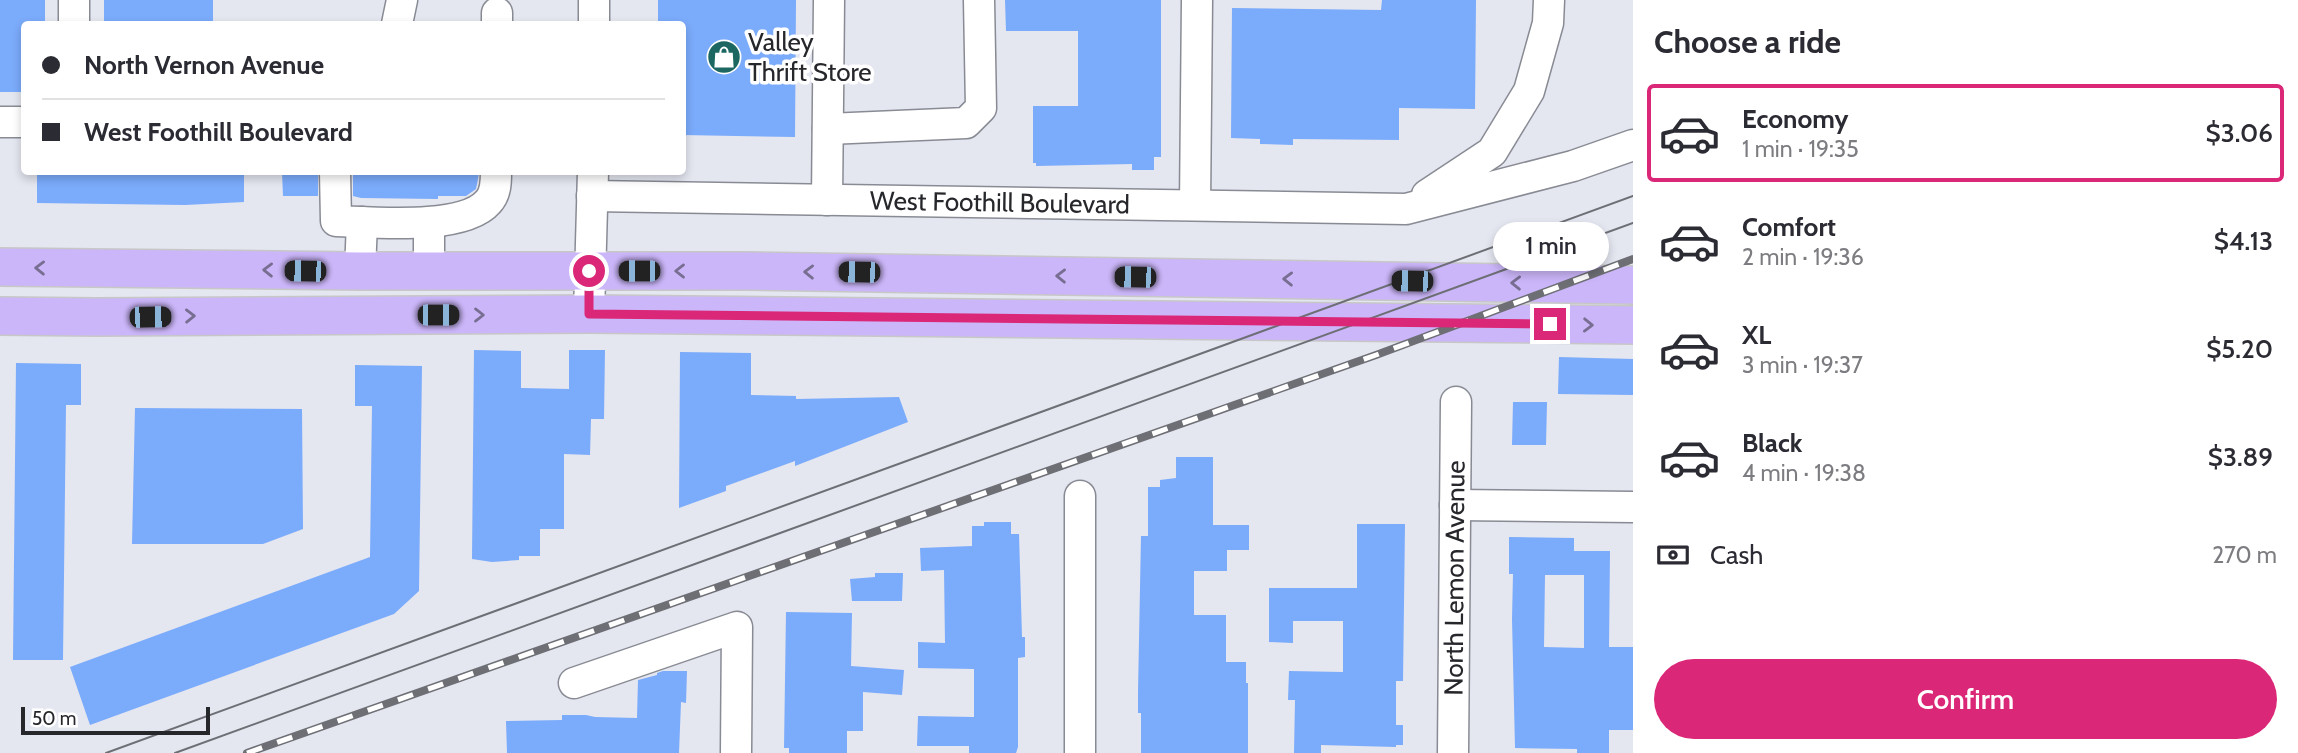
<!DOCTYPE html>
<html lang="en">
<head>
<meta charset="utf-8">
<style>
  :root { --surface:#fff; --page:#f7f7f7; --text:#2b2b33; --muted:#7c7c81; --line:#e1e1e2; --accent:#db2777 }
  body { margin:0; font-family:Cabin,sans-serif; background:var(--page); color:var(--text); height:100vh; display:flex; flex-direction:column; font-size:26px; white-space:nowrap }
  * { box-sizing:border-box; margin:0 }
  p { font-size:23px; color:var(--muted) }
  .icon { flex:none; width:38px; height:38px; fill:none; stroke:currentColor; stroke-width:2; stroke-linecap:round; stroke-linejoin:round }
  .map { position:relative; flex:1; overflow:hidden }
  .drawer { display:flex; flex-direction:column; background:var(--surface); width:665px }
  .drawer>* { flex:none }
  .hud { position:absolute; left:21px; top:21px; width:665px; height:154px; border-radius:7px; box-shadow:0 4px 10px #0003; display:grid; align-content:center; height:154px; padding:0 21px; background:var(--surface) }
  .scale { position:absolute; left:21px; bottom:18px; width:189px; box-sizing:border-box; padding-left:7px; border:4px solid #26272b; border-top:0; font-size:19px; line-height:24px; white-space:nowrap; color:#26272b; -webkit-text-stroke:5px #fff; paint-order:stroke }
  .end { position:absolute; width:32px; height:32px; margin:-16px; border:9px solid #db2777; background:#fff; box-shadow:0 0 0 4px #fff }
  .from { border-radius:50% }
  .bubble { position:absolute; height:49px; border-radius:24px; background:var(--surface); box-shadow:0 4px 10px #0003; font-size:23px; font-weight:600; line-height:49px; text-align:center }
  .car { position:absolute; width:21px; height:42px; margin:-21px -10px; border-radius:9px; box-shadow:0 0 5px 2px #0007; background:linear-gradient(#222 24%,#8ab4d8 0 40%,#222 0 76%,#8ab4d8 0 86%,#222 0) }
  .hud b { display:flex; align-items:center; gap:24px; height:66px; font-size:26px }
  .hud b+b { border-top:2px solid var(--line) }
  .hud i { width:18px; height:18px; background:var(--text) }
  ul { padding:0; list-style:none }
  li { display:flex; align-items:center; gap:21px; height:98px; margin:0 14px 10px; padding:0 7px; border:4px solid transparent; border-radius:7px }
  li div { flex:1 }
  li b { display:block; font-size:26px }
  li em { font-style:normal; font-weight:600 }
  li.selected { border-color:var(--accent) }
  li>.icon { width:63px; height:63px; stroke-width:1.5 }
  h2 { padding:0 21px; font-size:32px; line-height:84px }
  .pay { display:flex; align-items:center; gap:18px; height:77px; padding:0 21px; font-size:26px }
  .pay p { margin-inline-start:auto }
  .cta { display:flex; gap:14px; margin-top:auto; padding:14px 21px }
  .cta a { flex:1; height:80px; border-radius:42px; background:var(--accent); color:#fff; font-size:28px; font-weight:600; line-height:80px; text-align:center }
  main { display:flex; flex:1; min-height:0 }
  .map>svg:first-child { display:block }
  .building { fill:#7babfb; fill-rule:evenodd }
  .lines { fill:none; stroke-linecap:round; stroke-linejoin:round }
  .minor-casing { stroke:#898b94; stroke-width:33 }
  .major-casing { stroke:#c7c7c8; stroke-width:40 }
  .minor { stroke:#fff; stroke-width:30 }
  .major { stroke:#cbb6f9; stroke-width:37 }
  .tram { stroke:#6d6f75; stroke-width:2 }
  .rail-casing { stroke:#6d6f75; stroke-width:8 }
  .rail { stroke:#fff; stroke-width:5; stroke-dasharray:16; stroke-linecap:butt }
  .oneway { stroke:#786e92 }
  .route { stroke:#db2777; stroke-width:9 }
  .labels { text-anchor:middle; stroke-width:7; stroke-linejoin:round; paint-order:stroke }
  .poi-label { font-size:26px; fill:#26272b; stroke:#fff; text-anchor:start }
  .street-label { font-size:26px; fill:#26272b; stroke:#fff }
</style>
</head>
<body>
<main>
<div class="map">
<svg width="1633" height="753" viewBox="0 0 1633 753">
  <rect width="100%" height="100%" fill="#e4e6f0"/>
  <!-- building -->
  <g class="building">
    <polygon points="0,0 45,0 45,24 24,24 24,92 0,92"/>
    <rect x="104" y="0" width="109" height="24"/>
    <polygon points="658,0 796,0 795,137 682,135 682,24 658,24"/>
    <polygon points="1005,0 1161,0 1161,157 1154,157 1154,170 1132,170 1132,164 1036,166 1036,163 1033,163 1033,106 1078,106 1078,31 1006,31"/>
    <polygon points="1382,0 1476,0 1475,109 1399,108 1399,140 1293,139 1293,145 1260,144 1260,139 1231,138 1232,8 1381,10"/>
    <polygon points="37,172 244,172 244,202 185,205 37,203"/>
    <polygon points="282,172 318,172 318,196 283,196"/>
    <polygon points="353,172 479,172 478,179 476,189 466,196 438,196 438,199 361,198 353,196"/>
    <polygon points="474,350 521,351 521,388 569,389 569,350 605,350 604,419 591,419 590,455 564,454 564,529 540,529 540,556 519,556 519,560 492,562 472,559"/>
    <polygon points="680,352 751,353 751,395 796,396 796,399 899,397 908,422 795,466 795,461 726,486 726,491 679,508"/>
    <polygon points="1559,357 1633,359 1633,395 1558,394"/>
    <polygon points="16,363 81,364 81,405 66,405 63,660 13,660"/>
    <polygon points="355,365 422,366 419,591 394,614 90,725 70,667 370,557 372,406 355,406"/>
    <polygon points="1513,402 1547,402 1546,445 1512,445"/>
    <polygon points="135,408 302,409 303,529 263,544 132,544"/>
    <polygon points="1176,457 1213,457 1213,525 1249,525 1249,550 1227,550 1227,571 1194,571 1194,615 1226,615 1226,662 1246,662 1246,683 1248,683 1248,753 1141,753 1141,713 1138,713 1138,692 1141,536 1148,536 1148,487 1160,487 1160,480 1176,478"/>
    <polygon points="984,522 1011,522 1011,534 1019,534 1022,637 1025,637 1025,657 1018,658 1018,747 1016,753 969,753 969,746 917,746 918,716 974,717 974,669 918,668 918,642 945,643 944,570 921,571 920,548 972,546 972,526 984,526"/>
    <polygon points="1357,524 1405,524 1403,681 1396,681 1396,725 1403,725 1403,745 1396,745 1396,747 1321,745 1321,753 1294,753 1295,700 1288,700 1289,671 1343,672 1343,621 1293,621 1293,643 1269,642 1269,588 1357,588"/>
    <path d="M1509 537 1574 538V551H1610L1609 647H1633V730H1609V753H1577V749L1515 748 1512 619 1513 574H1509ZM1545 575H1584V648L1544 647Z"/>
    <polygon points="875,573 903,573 902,601 852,601 850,579 875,577"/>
    <polygon points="786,612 852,613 851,666 904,670 902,695 863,692 863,731 847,731 847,753 789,753 789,748 784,748"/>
    <polygon points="663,671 687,671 686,703 681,702 679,753 507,753 506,721 562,720 562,715 586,715 595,717 637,718 638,680 657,675 657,673"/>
  </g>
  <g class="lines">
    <!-- minor casing -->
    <g class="minor-casing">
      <g id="minor">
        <polyline points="74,24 74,0"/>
        <polyline points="397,24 402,0"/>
        <polyline points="497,24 497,13"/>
        <polyline points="594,24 594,0"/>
        <polyline points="0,122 24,122"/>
        <polyline points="828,129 966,123 981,108 979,0"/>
        <path d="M335 172 336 221C372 222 463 231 488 202 496 194 496 182 496 172"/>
        <polyline points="1427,195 1492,152 1529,91 1548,23 1549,0"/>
        <path id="s1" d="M592 196 1406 209 1573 166 1633 145"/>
        <polyline points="827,200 829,0"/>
        <polyline points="1195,205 1197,0"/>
        <polyline points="360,271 362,222"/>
        <polyline points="429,271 429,223"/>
        <polyline points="589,314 593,172"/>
        <polyline points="1080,496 1080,753"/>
        <polyline points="1455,505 1633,507"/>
        <polyline points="574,683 737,627 736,753"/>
        <path id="s2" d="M1453 753 1456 402"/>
      </g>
    </g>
    <!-- major casing -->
    <g class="major-casing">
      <g id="major">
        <polyline points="0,267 360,271 748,271 1633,285"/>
        <polyline points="0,316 97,317 589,314 1633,325"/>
      </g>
    </g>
    <!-- minor -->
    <use href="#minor" class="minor"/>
    <!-- major -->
    <use href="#major" class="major"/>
    <!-- tram -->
    <g class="tram">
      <polyline points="106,753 1633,196"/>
      <polyline points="175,753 1633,223"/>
    </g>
    <!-- rail casing -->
    <g class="rail-casing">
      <polyline id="rail" points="247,753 1376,355 1633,259"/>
    </g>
    <!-- rail -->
    <use href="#rail" class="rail"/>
  </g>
  <!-- one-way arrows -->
  <defs><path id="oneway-chevron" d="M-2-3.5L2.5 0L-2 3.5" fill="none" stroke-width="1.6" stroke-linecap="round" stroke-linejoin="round" transform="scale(1.75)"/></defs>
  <g class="oneway">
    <use href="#oneway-chevron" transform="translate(40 268) rotate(-179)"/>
    <use href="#oneway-chevron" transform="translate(268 270) rotate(-179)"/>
    <use href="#oneway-chevron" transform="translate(680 271) rotate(180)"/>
    <use href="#oneway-chevron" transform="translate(809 272) rotate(-179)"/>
    <use href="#oneway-chevron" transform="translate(1061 276) rotate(-179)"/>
    <use href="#oneway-chevron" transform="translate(1288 279) rotate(-179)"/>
    <use href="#oneway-chevron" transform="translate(1516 283) rotate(-179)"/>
    <use href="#oneway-chevron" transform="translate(479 315)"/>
    <use href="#oneway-chevron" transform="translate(190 316) rotate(-1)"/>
    <use href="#oneway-chevron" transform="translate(1588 325) rotate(1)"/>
  </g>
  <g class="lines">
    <!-- route -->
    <polyline class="route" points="589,271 589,314 1550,324"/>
  </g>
  <!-- icons -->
  <defs>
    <g id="shop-disc" transform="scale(1.75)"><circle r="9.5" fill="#1c6761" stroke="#fff"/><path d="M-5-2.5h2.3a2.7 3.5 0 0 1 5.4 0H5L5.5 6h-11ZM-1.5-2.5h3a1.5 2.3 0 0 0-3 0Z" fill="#fff"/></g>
  </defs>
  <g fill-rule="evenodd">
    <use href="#shop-disc" x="724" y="57"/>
  </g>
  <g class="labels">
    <!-- poi labels -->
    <g class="poi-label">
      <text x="748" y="51">Valley<tspan x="748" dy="30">Thrift Store</tspan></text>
    </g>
    <!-- street labels -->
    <g class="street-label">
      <text dy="9" stroke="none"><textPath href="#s1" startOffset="408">West Foothill Boulevard</textPath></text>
      <text dy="9" stroke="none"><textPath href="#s2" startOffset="175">North Lemon Avenue</textPath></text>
    </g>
  </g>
</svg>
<div class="scale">50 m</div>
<i class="end from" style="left:589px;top:271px"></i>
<i class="end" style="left:1550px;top:324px"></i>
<div class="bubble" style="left:1493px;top:222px;width:116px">1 min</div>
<i class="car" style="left:305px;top:271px;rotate:271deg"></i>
<i class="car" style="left:639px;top:271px;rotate:270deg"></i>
<i class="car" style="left:859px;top:272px;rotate:271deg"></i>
<i class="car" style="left:1135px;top:277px;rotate:271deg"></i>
<i class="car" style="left:1412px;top:281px;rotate:271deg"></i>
<i class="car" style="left:438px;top:315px;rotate:90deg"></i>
<i class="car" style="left:150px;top:317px;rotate:89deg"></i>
<div class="hud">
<b><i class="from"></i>North Vernon Avenue</b>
<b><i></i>West Foothill Boulevard</b>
</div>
</div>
<section class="drawer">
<h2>Choose a ride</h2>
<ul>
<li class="selected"><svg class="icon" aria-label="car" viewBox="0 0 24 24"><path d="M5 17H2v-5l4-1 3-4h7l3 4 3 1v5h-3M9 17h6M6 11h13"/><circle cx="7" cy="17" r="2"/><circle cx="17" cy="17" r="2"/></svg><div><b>Economy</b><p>1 min · 19:35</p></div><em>$3.06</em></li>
<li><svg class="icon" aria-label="car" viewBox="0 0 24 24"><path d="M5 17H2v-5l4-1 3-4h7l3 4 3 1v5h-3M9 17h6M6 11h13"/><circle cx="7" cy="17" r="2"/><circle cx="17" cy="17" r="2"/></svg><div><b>Comfort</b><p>2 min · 19:36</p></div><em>$4.13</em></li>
<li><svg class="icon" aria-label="car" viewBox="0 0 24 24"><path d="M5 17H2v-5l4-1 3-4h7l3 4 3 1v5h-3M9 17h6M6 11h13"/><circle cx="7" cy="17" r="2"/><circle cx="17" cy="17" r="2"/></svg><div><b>XL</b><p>3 min · 19:37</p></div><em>$5.20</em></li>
<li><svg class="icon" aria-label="car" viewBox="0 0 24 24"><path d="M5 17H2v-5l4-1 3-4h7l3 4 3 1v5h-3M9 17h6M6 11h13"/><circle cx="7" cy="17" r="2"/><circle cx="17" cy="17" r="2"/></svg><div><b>Black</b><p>4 min · 19:38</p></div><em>$3.89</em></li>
</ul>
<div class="pay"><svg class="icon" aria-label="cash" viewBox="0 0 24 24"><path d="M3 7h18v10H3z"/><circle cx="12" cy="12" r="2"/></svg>Cash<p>270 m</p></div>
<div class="cta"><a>Confirm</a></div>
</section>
</main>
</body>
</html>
